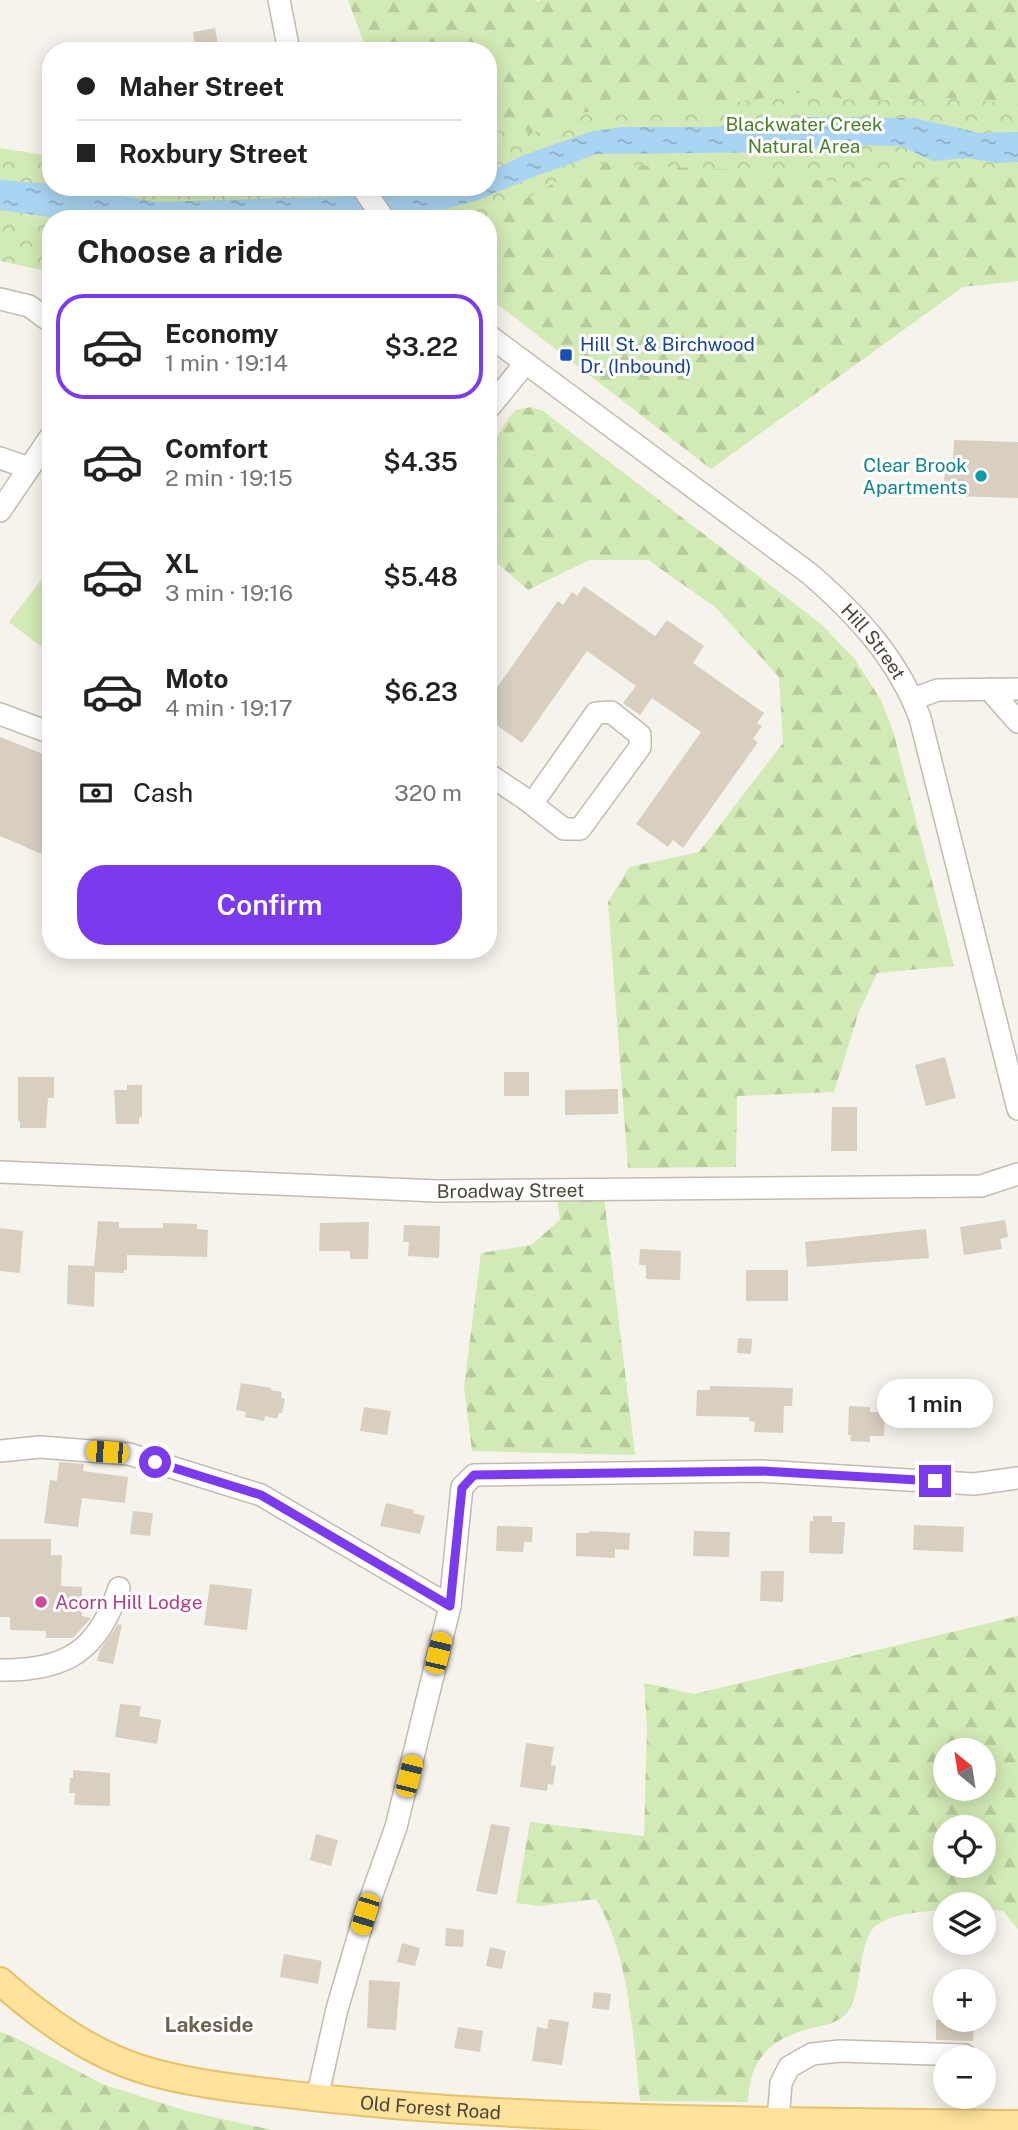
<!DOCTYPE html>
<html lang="en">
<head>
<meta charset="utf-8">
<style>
  :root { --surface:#fff; --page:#f2f2f2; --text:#222; --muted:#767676; --line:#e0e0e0; --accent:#7c3aed }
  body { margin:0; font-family:"Public Sans",sans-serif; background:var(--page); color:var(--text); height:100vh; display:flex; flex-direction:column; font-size:26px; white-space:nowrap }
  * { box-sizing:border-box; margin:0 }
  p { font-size:23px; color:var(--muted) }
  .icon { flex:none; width:38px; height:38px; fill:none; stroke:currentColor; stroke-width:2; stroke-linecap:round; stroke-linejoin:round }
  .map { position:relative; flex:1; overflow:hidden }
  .sheet { position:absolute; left:42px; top:210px; width:455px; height:749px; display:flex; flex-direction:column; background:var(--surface); border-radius:28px; box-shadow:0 4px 18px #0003 }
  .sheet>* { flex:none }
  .hud { position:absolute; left:42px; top:42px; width:455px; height:154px; border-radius:28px; box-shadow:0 4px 18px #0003; display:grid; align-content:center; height:154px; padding:0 35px; background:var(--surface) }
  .needle { width:46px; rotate:330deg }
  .buttons { position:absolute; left:933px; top:1738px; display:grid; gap:14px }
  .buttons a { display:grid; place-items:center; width:63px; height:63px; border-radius:50%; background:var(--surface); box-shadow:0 4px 18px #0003; font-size:35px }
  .end { position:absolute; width:32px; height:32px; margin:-16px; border:9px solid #7c3aed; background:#fff; box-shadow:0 0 0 4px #fff }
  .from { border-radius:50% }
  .bubble { position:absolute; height:49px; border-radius:24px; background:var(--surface); box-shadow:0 4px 18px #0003; font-size:23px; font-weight:600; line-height:49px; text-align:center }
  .car { position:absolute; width:21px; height:42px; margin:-21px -10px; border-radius:9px; box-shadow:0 0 5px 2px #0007; background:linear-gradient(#f5c518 24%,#345 0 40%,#f5c518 0 76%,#345 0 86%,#f5c518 0) }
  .hud b { display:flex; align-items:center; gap:24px; height:66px; font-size:26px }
  .hud b+b { border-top:2px solid var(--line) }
  .hud i { width:18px; height:18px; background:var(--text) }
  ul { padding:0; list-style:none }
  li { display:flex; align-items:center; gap:21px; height:105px; margin:0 14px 10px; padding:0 21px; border:4px solid transparent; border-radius:28px }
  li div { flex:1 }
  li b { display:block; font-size:26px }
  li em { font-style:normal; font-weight:600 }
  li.current { border-color:var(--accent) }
  li>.icon { width:63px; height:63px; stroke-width:1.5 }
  h2 { padding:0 35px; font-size:32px; line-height:84px }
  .pay { display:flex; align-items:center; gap:18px; height:77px; padding:0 35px; font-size:26px }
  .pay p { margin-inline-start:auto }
  .primary-button { display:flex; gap:14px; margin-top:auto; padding:14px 35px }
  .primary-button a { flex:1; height:80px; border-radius:28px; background:var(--accent); color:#fff; font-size:28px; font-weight:600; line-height:80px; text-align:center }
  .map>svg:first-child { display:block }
  .forest { fill:url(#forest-firs); fill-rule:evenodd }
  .park { fill:url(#park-crowns) }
  .pitch { fill:#d2eab5 }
  .water { fill:url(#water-ripples) }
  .building { fill:#d8cfc1 }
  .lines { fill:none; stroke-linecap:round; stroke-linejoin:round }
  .minor-casing { stroke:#c2bbae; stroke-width:24 }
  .major-casing { stroke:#e6c16a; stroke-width:30 }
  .minor { stroke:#fff; stroke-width:21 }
  .major { stroke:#ffe39c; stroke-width:26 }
  .route { stroke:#7c3aed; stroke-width:9 }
  .transit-dot { fill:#1a4fb4; stroke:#fff; stroke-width:2.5 }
  .culture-dot { fill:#0f9aa8; stroke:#fff; stroke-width:2.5 }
  .hotel-dot { fill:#d1479c; stroke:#fff; stroke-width:2.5 }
  .labels { text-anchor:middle; stroke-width:6; stroke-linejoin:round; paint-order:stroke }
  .park-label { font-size:19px; fill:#4a7f2a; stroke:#fff }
  .transit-label { font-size:19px; fill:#164399; stroke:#fff; text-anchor:start }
  .culture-label { font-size:19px; fill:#0d838f; stroke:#fff; text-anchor:end }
  .street-label { font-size:19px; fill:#4b4439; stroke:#fff }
  .hotel-label { font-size:19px; fill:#b23c85; stroke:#fff; text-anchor:start }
  .neighbourhood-label { font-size:21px; font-weight:bold; fill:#6e6250; stroke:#fff }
</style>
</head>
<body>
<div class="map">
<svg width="1018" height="2130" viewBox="0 0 1018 2130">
  <defs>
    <pattern id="forest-firs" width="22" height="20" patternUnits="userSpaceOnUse" patternTransform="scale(1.75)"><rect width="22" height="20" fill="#d2eab5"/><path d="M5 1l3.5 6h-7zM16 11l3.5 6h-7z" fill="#b6ca9c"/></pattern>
    <pattern id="park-crowns" width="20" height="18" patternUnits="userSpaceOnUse" patternTransform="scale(1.75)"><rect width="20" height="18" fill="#d2eab5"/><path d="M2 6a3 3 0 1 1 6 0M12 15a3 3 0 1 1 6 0" fill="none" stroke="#b6ca9c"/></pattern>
    <pattern id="water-ripples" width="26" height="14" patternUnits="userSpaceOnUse" patternTransform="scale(1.75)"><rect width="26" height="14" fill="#a9d4f2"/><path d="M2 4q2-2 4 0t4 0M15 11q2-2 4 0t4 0" fill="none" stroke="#8caec5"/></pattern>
  </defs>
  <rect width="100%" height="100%" fill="#f6f3ec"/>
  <!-- forest -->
  <g class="forest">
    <polygon points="348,0 536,0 539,2 540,0 1018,0 1018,132 954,125 488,173 488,51 367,51"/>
    <polygon points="597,154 1018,162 1018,281 963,287 711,469 488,297 488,219"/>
    <polygon points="531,407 543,411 821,624 854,658 881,700 893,731 954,966 877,973 859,1012 834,1092 737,1096 736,1167 628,1168 608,902 629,867 699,852 783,743 779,677 715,607 648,560 589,560 528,590 488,555 488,452 509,417 516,410"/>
    <polygon points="557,1198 604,1198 635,1455 472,1451 464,1387 481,1253 531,1245 560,1220"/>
    <path d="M1018 1616V1929L1003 1911 984 1908V1904H945V1910C924 1912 895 1912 877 1925 858 1938 863 1987 849 2010 841 2022 829 2024 817 2027 773 2037 750 2055 748 2102L640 2101C633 2036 630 1957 596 1899L539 1906 516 1903 530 1822 644 1836 647 1729 644 1683 694 1694ZM984 1750V1788H945V1750ZM984 1827V1866H945V1827Z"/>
    <polygon points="0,2032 16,2038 102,2084 187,2111 272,2130 0,2130"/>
  </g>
  <!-- park -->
  <polygon class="park" points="804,92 857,101 947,98 1000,102 1018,100 1018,177 836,182 733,170 590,163 488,220 51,219 51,272 0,261 0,148 51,156 51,187 488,187 488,134 524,124 528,135 582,113 622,105 717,105"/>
  <!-- pitch -->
  <polygon class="pitch" points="51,567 51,640 44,649 9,622"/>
  <!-- water -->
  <polygon class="water" points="803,117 914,118 980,133 1018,132 1018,162 996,163 968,158 933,161 901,146 839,145 778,152 597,154 533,177 481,199 450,208 356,219 65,219 0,210 0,180 51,184 51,187 69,187 157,202 393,195 447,187 488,187 488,173 521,156 593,131 623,127 715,127 754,120"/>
  <!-- building -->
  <g class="building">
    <polygon points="215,28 219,51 196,51 193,32"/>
    <polygon points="954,440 1018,442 1018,498 952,496 953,488 944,488 945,463 953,463"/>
    <polygon points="584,586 655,636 667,620 704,646 693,663 764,713 757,723 762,726 753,739 758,742 683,848 673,840 668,847 636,824 701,732 652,698 640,715 623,703 636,686 587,651 522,743 488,719 488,700 558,601 563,605 572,592 577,596"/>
    <polygon points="0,737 51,757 51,858 0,836"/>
    <polygon points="945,1057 956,1098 926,1106 915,1065"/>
    <rect x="504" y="1072" width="25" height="24"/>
    <polygon points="18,1077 54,1077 54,1098 48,1098 46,1128 20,1128 20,1121 18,1121"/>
    <polygon points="127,1085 142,1085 142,1118 139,1117 139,1124 116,1124 114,1090 127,1090"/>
    <polygon points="618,1089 618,1114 565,1115 565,1090"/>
    <polygon points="832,1107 857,1107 857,1151 831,1151"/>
    <polygon points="1005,1220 1008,1237 1000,1239 1002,1249 964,1255 960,1227"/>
    <polygon points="98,1221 119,1222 119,1228 163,1228 163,1223 197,1224 197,1229 208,1230 207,1257 127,1255 127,1270 124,1270 124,1273 95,1272 94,1307 67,1304 68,1265 94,1266"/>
    <polygon points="369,1222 368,1259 350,1259 350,1251 319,1251 320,1223"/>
    <polygon points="404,1225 440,1226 439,1258 408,1256 409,1242 403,1242"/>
    <polygon points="0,1228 23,1231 20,1273 0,1271"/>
    <polygon points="926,1229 929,1258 807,1267 805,1242"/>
    <polygon points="640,1249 681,1251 680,1280 646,1279 646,1265 639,1265"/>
    <rect x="746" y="1270" width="42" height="31"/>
    <polygon points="738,1338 752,1339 751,1354 737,1353"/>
    <polygon points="241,1383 271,1388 271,1390 282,1392 281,1398 285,1399 282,1413 279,1413 277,1419 265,1416 264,1421 245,1417 246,1412 236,1410"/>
    <polygon points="710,1386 793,1388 792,1406 784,1406 783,1433 754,1432 755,1422 749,1421 749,1417 696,1416 697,1390 710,1390"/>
    <polygon points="849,1406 870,1407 870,1412 885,1412 884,1436 870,1436 870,1442 850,1441 851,1435 848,1435"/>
    <polygon points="364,1407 391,1411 387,1435 360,1431"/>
    <polygon points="59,1462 84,1464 83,1471 128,1477 125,1503 82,1498 78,1527 44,1523 50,1480 57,1481"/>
    <polygon points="386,1503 414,1510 413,1513 425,1516 420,1534 380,1526"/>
    <polygon points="133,1511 153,1513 150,1536 130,1534"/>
    <polygon points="813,1516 832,1516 832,1522 845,1522 843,1554 809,1553 810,1521 813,1521"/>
    <polygon points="914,1525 964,1527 963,1552 913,1550"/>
    <polygon points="497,1526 533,1527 532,1542 524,1542 523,1552 496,1551"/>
    <polygon points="589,1531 630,1533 629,1550 615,1549 615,1558 576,1556 576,1533 589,1533"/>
    <polygon points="694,1531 730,1532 729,1557 693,1556"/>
    <polygon points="0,1539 51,1539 51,1555 62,1555 61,1586 82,1587 82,1616 91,1618 73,1638 46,1638 46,1631 10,1630 10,1617 0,1617"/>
    <polygon points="761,1571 784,1571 783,1602 760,1601"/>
    <polygon points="210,1584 252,1589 247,1630 204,1625"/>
    <polygon points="118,1624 122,1625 113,1664 97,1661 100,1650"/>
    <polygon points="120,1704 141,1706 139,1716 161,1720 157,1744 115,1737"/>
    <polygon points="526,1743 554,1747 551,1765 556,1766 553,1785 548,1784 547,1791 520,1787"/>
    <polygon points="73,1770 110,1773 110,1806 74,1805 75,1793 69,1793 70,1778 73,1778"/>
    <polygon points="491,1824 510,1827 497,1895 476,1891"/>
    <polygon points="316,1834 338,1840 331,1866 310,1860"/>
    <polygon points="446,1928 464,1930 463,1947 445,1946"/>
    <polygon points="402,1943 420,1948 415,1966 397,1962"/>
    <polygon points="490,1947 506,1951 502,1969 486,1966"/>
    <polygon points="284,1954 322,1961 318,1984 280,1977"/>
    <polygon points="369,1980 400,1982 396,2030 367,2028"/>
    <polygon points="594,1992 611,1994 609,2010 592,2008"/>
    <polygon points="549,2019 569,2022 562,2065 532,2061 537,2027 547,2029"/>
    <polygon points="936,2020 974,2020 973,2041 936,2040"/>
    <polygon points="458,2027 483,2031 480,2052 454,2048"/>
  </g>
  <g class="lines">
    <!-- minor casing -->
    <g class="minor-casing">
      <g id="minor">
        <polyline points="279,0 289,51"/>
        <polyline points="362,187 384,219"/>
        <polyline points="0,299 29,306 51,322"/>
        <path id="s1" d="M488 335 810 574C857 615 898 659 920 718L1018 1109"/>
        <polyline points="488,409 525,364"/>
        <polyline points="0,458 29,468"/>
        <polyline points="0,511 51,436"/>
        <polyline points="989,689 1018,722"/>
        <polyline points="913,699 938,690 1018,689"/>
        <polyline points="0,714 51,733"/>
        <polyline points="488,774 524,798 564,829 580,829 640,747 640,735 611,712 596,713 532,804"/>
        <path id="s2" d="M0 1172 437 1191 981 1186 1018 1174"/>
        <polyline points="0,1451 40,1447 129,1454 261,1495 450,1606"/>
        <path d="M0 1670C66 1671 98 1651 119 1588"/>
        <polyline points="317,2098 337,2009 365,1914 396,1827 450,1606 462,1487 474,1475 760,1471 974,1484 1018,1478"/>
        <polyline points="778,2121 781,2083 789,2067 812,2054 840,2051 965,2055"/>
      </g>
    </g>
    <!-- major casing -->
    <g class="major-casing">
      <g id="major">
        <path id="s3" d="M0 1981C43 2019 92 2055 148 2071 182 2081 217 2086 252 2090 299 2096 346 2101 394 2105 601 2122 810 2121 1018 2124"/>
      </g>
    </g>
    <!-- minor -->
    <use href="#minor" class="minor"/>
    <!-- major -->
    <use href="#major" class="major"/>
  </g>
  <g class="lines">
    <!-- route -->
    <polyline class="route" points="155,1462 261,1495 450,1606 462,1488 474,1475 760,1471 935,1481"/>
  </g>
  <!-- markers -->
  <rect class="transit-dot" x="559" y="348" width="14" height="14" rx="3.5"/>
  <circle class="culture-dot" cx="981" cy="476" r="7"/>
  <circle class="hotel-dot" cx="41" cy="1602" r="7"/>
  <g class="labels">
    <!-- park labels -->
    <g class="park-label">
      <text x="804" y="131">Blackwater Creek<tspan x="804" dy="22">Natural Area</tspan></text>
    </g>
    <!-- transit labels -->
    <g class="transit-label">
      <text x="580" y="351">Hill St. &amp; Birchwood<tspan x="580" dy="22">Dr. (Inbound)</tspan></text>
    </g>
    <!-- culture labels -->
    <g class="culture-label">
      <text x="967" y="472">Clear Brook<tspan x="967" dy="22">Apartments</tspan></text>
    </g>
    <!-- street labels -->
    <g class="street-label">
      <text dy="7" stroke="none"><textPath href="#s1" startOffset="494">Hill Street</textPath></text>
      <text dy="7" stroke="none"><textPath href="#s2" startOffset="511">Broadway Street</textPath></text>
      <text dy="7" stroke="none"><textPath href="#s3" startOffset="460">Old Forest Road</textPath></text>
    </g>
    <!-- hotel labels -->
    <g class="hotel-label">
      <text x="55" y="1609">Acorn Hill Lodge</text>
    </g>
    <!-- neighbourhood labels -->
    <g class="neighbourhood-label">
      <text x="209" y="2032">Lakeside</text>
    </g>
  </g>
</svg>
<div class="buttons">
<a><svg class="needle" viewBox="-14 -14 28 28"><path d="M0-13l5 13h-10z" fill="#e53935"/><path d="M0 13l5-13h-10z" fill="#767676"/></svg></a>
<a><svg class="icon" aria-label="locate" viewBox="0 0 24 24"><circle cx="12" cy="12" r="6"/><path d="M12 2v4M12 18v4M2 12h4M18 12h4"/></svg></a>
<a><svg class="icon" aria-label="layers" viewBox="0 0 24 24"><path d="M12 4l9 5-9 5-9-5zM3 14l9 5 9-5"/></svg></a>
<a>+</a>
<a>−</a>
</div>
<i class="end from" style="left:155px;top:1462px"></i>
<i class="end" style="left:935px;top:1481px"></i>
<div class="bubble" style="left:877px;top:1379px;width:116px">1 min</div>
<i class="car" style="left:107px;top:1452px;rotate:274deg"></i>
<i class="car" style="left:438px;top:1653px;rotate:13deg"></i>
<i class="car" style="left:409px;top:1776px;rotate:14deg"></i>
<i class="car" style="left:365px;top:1914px;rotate:197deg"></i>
<div class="hud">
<b><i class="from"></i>Maher Street</b>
<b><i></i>Roxbury Street</b>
</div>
<section class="sheet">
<h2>Choose a ride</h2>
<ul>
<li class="current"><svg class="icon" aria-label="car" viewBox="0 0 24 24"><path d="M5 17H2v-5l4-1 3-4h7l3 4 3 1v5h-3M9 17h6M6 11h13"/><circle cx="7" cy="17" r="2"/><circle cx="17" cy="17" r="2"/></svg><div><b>Economy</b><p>1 min · 19:14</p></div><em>$3.22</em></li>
<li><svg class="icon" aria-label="car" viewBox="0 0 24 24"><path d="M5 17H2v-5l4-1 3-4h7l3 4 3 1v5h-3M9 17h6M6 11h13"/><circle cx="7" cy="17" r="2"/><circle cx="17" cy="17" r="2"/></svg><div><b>Comfort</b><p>2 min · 19:15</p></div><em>$4.35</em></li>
<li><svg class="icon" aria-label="car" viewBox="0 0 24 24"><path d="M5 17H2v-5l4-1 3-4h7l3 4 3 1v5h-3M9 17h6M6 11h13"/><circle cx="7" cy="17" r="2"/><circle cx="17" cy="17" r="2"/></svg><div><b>XL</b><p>3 min · 19:16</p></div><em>$5.48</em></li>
<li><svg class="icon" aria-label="car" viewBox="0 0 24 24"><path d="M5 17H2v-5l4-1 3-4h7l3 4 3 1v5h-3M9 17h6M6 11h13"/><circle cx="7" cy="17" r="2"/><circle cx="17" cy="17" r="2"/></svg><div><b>Moto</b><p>4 min · 19:17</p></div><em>$6.23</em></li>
</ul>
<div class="pay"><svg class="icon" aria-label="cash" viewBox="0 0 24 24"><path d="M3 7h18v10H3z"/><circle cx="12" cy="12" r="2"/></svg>Cash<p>320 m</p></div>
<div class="primary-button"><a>Confirm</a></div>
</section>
</div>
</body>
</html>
